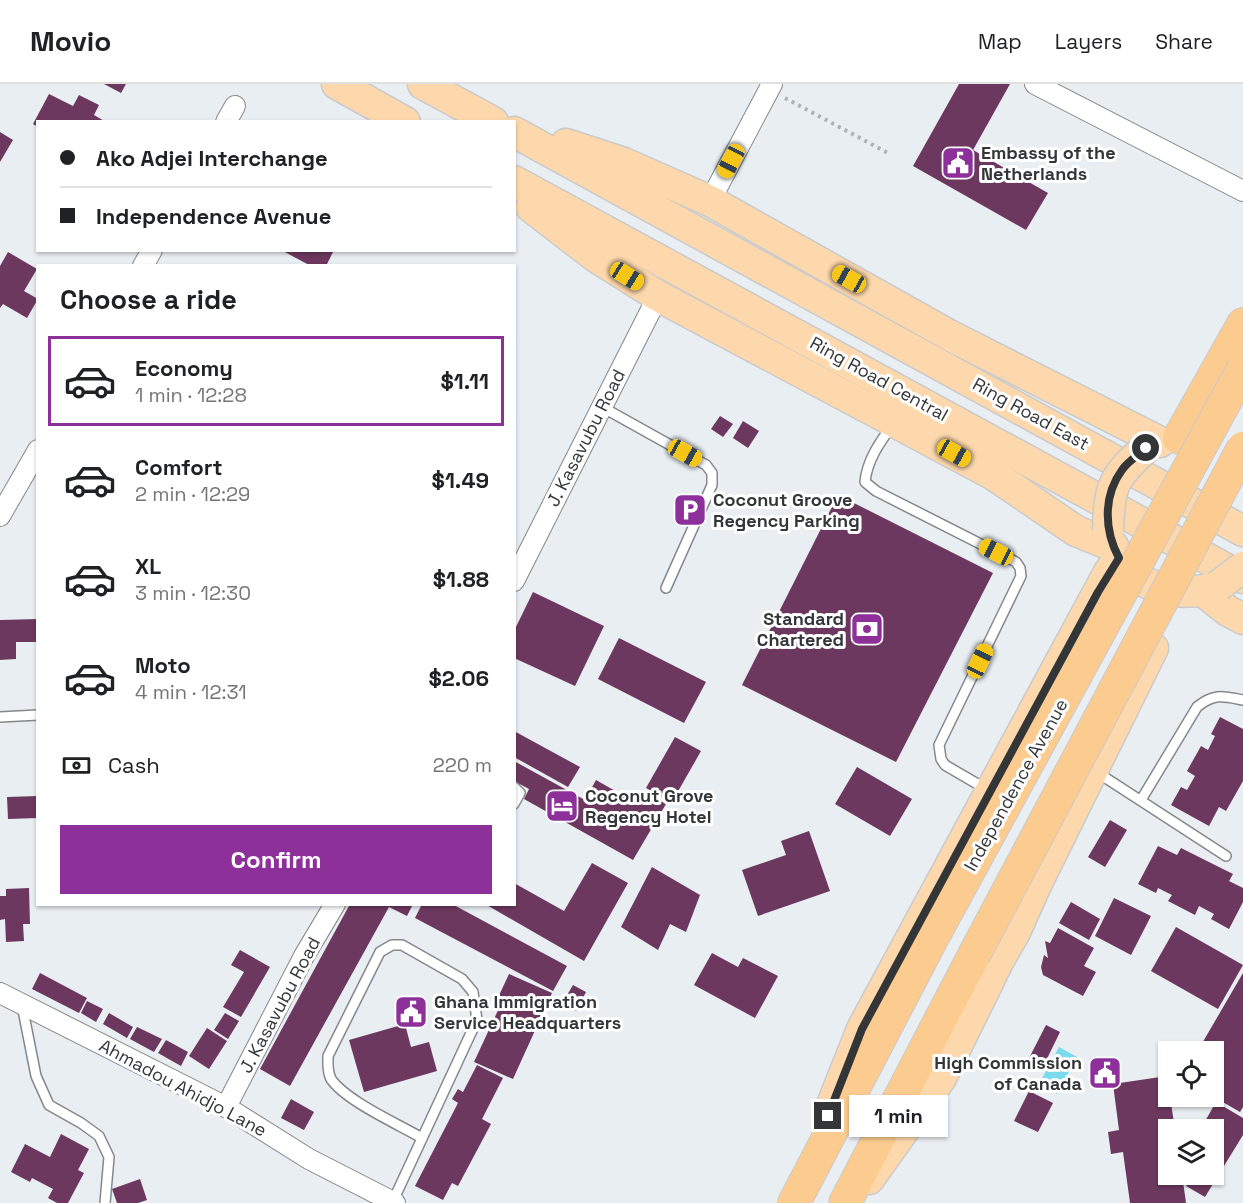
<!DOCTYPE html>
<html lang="en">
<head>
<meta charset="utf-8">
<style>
  :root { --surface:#fff; --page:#f6f6f6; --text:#202124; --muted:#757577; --line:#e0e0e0; --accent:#8d309a }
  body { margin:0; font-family:"Space Grotesk",sans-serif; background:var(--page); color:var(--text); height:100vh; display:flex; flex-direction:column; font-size:22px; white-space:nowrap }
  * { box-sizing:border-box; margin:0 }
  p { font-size:20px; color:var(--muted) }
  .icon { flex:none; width:33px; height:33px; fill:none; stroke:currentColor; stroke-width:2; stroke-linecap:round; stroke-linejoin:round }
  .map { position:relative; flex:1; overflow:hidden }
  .details { position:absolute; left:36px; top:180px; width:480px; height:642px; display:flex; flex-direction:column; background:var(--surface); border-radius:0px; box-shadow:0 2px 4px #0004 }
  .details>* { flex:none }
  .top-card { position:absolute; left:36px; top:36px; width:480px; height:132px; border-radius:0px; box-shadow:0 2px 4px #0004; display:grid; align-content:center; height:132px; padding:0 24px; background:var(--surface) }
  .buttons { position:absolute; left:1158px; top:957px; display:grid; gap:12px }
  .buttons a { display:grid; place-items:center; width:66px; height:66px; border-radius:0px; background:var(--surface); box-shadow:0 2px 4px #0004; font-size:30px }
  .end { position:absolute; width:27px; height:27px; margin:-14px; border:8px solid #333536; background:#fff; box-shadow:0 0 0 3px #fff }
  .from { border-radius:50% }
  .bubble { position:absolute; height:42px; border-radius:0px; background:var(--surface); box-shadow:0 2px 4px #0004; font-size:20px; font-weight:700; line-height:42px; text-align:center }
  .car { position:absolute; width:18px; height:36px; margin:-18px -9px; border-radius:8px; box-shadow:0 0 4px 2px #0007; background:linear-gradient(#f5c518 24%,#345 0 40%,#f5c518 0 76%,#345 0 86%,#f5c518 0) }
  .top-card b { display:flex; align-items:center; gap:21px; height:57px; font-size:22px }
  .top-card b+b { border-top:2px solid var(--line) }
  .top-card i { width:15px; height:15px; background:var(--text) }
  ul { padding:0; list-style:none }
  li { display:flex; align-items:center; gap:18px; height:90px; margin:0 12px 9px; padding:0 12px; border:3px solid transparent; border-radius:0px }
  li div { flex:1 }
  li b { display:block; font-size:22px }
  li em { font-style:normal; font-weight:700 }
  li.active { border-color:var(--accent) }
  li>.icon { width:54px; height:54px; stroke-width:1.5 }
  h2 { padding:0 24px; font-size:27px; line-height:72px }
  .pay { display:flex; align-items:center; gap:15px; height:66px; padding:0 24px; font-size:22px }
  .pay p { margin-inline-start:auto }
  .button { display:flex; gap:12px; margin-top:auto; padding:12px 24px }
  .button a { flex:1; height:69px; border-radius:0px; background:var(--accent); color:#fff; font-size:24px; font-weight:700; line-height:69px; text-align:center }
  header { display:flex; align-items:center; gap:36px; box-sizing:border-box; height:84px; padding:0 30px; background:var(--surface); border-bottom:2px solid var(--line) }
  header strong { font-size:28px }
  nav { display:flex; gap:33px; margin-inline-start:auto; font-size:21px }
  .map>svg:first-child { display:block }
  .water { fill:#7bdaeb }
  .building { fill:#6d385f }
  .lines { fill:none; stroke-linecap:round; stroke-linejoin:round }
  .service-casing { stroke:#84888c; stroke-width:12 }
  .minor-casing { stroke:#84888c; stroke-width:22 }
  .primary-casing { stroke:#cacacb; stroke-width:33 }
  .trunk-casing { stroke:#cacacb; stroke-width:34 }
  .path { stroke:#aeb2b5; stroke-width:4; stroke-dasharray:3 4.5; stroke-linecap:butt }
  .service { stroke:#fff; stroke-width:9 }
  .minor { stroke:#fff; stroke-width:20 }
  .primary { stroke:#fdd8ac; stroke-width:30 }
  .trunk { stroke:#fccb90; stroke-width:32 }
  .primary-bridge-casing { stroke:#cacacb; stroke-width:33; stroke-linecap:butt }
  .trunk-bridge-casing { stroke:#cacacb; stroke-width:34; stroke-linecap:butt }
  .primary-bridge { stroke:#fdd8ac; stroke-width:30 }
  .trunk-bridge { stroke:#fccb90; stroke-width:32 }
  .route { stroke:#333536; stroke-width:8 }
  .labels { text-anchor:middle; stroke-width:6; stroke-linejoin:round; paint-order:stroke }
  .poi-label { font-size:18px; font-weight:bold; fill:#333536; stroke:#fff; text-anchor:start }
  .street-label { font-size:18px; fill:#333536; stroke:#fff }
</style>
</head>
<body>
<header>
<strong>Movio</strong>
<nav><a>Map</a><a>Layers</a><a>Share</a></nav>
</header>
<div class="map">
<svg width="1243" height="1119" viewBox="0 0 1243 1119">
  <rect width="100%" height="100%" fill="#e9eef2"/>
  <!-- water -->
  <polygon class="water" points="1059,963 1077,973 1057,1010 1039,1000"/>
  <!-- building -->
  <g class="building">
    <polygon points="104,0 126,0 121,9"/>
    <polygon points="959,0 1010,0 973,66 1048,109 1026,146 913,82"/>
    <polygon points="49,10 73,22 79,11 99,21 94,31 106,38 38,38 38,43 33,40"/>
    <polygon points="0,48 13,56 0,78"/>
    <polygon points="281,166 334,166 326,182 321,180 320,182 311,182"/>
    <polygon points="8,168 37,185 24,207 38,215 27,234 3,220 0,224 0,182"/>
    <polygon points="720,332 733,340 723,353 711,345"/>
    <polygon points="743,337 759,347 748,364 733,354"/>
    <polygon points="838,411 993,489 896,678 742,601"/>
    <polygon points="533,508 604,542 575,602 514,574 514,547"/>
    <polygon points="38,535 38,558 16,558 16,575 0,576 0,536"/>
    <polygon points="619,554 706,598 684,639 598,595"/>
    <polygon points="1220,633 1243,645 1243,697 1226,727 1219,723 1209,742 1171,721 1181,703 1187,706 1195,692 1187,687 1201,662 1208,666 1215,652 1211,650"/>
    <polygon points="514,647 580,683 568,703 514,673"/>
    <polygon points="675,653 701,667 672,718 646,704"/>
    <polygon points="514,677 585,716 596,696 640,721 647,709 666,720 633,776 524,715 529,705 514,697"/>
    <polygon points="857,683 912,715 890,752 835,720"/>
    <polygon points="38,712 38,734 8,735 7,713"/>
    <polygon points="1110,736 1127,746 1105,783 1088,773"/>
    <polygon points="809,747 830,807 758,832 742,786 786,771 781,757"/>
    <polygon points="1158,762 1177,771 1181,764 1233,790 1229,797 1243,804 1243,818 1229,845 1211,835 1214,830 1199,822 1195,831 1168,817 1172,811 1158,804 1156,809 1138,800"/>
    <polygon points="592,779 628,799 584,877 485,820 514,820 514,799 564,827"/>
    <polygon points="652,783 700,811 686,848 670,840 658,866 621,843"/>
    <polygon points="29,804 30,840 23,840 24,857 6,858 5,835 0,836 0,812 6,812 6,805"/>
    <polygon points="1114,814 1151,832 1131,871 1095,852"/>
    <polygon points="1071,818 1100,835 1089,856 1059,839"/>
    <polygon points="350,820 413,820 407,832 389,823 290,1002 260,985"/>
    <polygon points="422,820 452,820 567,882 553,907 415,834"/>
    <polygon points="1176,843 1243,881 1218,925 1151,887"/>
    <polygon points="1058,844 1094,864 1084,882 1096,888 1083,912 1043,891 1041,883 1044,871 1048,874 1045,857 1050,859"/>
    <polygon points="240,866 270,883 241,933 223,923 244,888 231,881"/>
    <polygon points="712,869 738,883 743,874 778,892 755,934 694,901"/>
    <polygon points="40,889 87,914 79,929 32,905"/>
    <polygon points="1243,889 1243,1023 1240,1028 1214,1013 1214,968 1197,968"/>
    <polygon points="509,890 552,909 513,995 474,978 500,922 495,920"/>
    <polygon points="573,901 586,908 576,927 562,920"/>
    <polygon points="87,917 103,925 96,938 81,929"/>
    <polygon points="109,929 133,943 127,954 103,940"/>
    <polygon points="225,929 239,937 228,955 214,946"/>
    <polygon points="405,940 411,963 429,958 437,987 364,1008 349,956"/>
    <polygon points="1046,941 1060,948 1042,985 1027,978"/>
    <polygon points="137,943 162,955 154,968 130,955"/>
    <polygon points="207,944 227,957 209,985 189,972"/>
    <polygon points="166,956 188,968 181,982 158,969"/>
    <polygon points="477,981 503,994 482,1035 491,1040 458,1102 452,1099 443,1116 415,1102 458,1019 452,1015 458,1005 463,1008"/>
    <polygon points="1167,992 1168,1012 1170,1012 1175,1046 1168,1046 1168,1090 1182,1090 1186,1119 1130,1119 1123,1068 1111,1070 1108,1048 1119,1046 1113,1000"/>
    <polygon points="1029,1007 1053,1019 1038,1048 1014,1037"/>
    <polygon points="291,1015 314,1028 304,1046 281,1034"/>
    <polygon points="1216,1018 1243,1034 1243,1051 1205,1113 1186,1102 1193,1090 1214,1090 1214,1046 1200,1046"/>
    <polygon points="61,1050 89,1065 78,1086 84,1089 68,1119 57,1119 48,1114 53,1105 32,1094 30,1098 11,1088 25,1060 50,1073"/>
    <polygon points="140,1095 147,1116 138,1119 117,1119 112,1105"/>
  </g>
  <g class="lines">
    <!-- service casing -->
    <g class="service-casing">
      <g id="service">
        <polyline points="602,323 706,381 712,389 712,401 666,504"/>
        <path d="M893 340C880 358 867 376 865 398L876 407 1016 478 1020 484 1021 492 939 661 941 675 945 681 986 705"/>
        <polyline points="0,633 38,631"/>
        <polyline points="1095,687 1226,772"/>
        <polyline points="514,703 520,709 514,720"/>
        <path d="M1141 716 1197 623C1214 609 1223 612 1243 616"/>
        <polyline points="22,921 36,992 49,1021 81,1039 99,1052 109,1073 105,1119"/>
        <path d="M393 1117 477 936 473 908 462 895 402 861H392L380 868 328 972C328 980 327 987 331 995 346 1017 398 1040 422 1054"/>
      </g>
    </g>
    <!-- minor casing -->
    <g class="minor-casing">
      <g id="minor">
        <polyline points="1035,0 1243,107"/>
        <polyline points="226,38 235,22"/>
        <polyline points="710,117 772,0"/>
        <polyline points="143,182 152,166"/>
        <polyline points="0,432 38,366"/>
        <polyline points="514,497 658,212"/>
        <polyline points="0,909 226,1023 309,1075 395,1119"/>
        <polyline points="226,1023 304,872 335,820"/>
      </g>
    </g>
    <!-- primary casing -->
    <g class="primary-casing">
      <g id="primary">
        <polyline points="337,0 405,38"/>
        <polyline points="423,0 493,38"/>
        <polyline points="514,48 1243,447"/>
        <polyline points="566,60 624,79 710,117 949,251 1160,358"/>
        <polyline points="514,97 1243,494"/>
        <polyline points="531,123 596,173 658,212 994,391 1076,447 1113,462"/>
        <path d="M1116 469C1136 506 1181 515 1218 502"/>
        <polyline points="1203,507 1228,527 1243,535"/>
        <polyline points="831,1023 862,945 1109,488 1119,474"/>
        <polyline points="869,1095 941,994 999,876 1015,848 1036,801 1153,564"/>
      </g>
    </g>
    <!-- trunk casing -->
    <g class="trunk-casing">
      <g id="trunk">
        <polyline points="1179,354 1243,240"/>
        <polyline points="794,1119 934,851"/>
        <polyline points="845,1119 974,871"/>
      </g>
    </g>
    <!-- path -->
    <polyline class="path" points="785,14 888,69"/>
    <!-- service -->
    <use href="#service" class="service"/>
    <!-- minor -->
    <use href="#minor" class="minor"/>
    <!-- primary -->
    <use href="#primary" class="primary"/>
    <!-- trunk -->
    <use href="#trunk" class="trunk"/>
    <!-- primary-bridge casing -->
    <g class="primary-bridge-casing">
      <g id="primary-bridge">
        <path d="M1108 447C1109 402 1113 393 1146 364"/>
        <polyline points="1218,502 1243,483"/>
      </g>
    </g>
    <!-- trunk-bridge casing -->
    <g class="trunk-bridge-casing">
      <g id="trunk-bridge">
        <polyline points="934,851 1243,285"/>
        <polyline points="974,871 1243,364"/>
      </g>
    </g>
    <!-- primary-bridge -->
    <use href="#primary-bridge" class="primary-bridge"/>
    <!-- trunk-bridge -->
    <use href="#trunk-bridge" class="trunk-bridge"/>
  </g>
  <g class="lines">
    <!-- route -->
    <path class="route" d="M828 1032 862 945 1098 508 1119 474C1104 446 1103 412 1122 386 1128 377 1139 371 1146 364"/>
  </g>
  <!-- icons -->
  <defs>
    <g id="civic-square" transform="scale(1.725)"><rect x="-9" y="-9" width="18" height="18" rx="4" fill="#8d309a" stroke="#fff"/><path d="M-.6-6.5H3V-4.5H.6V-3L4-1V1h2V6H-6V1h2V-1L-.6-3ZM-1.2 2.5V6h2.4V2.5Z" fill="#fff"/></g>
    <g id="parking-square" transform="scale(1.725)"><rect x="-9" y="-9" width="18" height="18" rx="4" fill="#8d309a" stroke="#fff"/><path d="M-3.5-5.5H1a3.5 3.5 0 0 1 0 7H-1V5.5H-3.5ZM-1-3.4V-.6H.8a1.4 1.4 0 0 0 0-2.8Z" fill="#fff"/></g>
    <g id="bank-square" transform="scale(1.725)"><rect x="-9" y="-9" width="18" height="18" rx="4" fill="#8d309a" stroke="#fff"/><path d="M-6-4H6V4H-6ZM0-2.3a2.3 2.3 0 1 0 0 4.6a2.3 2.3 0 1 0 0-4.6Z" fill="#fff"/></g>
    <g id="hotel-square" transform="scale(1.725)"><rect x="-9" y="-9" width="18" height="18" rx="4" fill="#8d309a" stroke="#fff"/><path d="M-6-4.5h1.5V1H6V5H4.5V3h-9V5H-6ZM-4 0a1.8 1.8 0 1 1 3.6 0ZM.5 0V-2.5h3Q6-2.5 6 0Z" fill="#fff"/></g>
  </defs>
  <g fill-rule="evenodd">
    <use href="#civic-square" x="958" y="79"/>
    <use href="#parking-square" x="690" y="426"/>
    <use href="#bank-square" x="867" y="545"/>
    <use href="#hotel-square" x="562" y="722"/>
    <use href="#civic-square" x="411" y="928"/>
    <use href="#civic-square" x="1105" y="989"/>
  </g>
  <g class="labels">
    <!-- poi labels -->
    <g class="poi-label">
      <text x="981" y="75">Embassy of the<tspan x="981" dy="21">Netherlands</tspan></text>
      <text x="713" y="422">Coconut Groove<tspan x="713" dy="21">Regency Parking</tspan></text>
      <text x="844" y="541" text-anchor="end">Standard<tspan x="844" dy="21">Chartered</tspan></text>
      <text x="585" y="718">Coconut Grove<tspan x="585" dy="21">Regency Hotel</tspan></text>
      <text x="434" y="924">Ghana Immigration<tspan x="434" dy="21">Service Headquarters</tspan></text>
      <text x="1082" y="985" text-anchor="end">High Commission<tspan x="1082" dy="21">of Canada</tspan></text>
    </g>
    <!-- street labels -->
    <g class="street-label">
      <text transform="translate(879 295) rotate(29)" y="6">Ring Road Central</text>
      <text transform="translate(1031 330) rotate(29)" y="6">Ring Road East</text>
      <text transform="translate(586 354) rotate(-63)" y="6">J. Kasavubu Road</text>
      <text transform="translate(1016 701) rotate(-61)" y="6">Independence Avenue</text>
      <text transform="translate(280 921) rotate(-62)" y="6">J. Kasavubu Road</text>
      <text transform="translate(183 1004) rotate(28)" y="6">Ahmadou Ahidjo Lane</text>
    </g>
  </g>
</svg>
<div class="buttons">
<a><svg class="icon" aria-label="locate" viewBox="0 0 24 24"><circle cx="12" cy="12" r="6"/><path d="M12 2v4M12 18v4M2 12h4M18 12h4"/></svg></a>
<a><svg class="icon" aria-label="layers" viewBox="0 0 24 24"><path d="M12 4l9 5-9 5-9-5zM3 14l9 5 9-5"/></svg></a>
</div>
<i class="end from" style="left:1146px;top:364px"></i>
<i class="end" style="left:828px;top:1032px"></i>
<div class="bubble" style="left:849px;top:1011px;width:99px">1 min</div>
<i class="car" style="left:731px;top:77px;rotate:208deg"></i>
<i class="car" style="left:627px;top:192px;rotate:122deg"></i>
<i class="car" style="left:849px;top:195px;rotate:299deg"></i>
<i class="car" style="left:685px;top:369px;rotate:119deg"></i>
<i class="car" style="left:954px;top:369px;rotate:119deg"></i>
<i class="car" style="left:996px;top:468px;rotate:297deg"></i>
<i class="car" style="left:980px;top:577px;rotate:25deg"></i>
<div class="top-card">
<b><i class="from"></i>Ako Adjei Interchange</b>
<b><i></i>Independence Avenue</b>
</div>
<section class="details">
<h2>Choose a ride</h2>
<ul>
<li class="active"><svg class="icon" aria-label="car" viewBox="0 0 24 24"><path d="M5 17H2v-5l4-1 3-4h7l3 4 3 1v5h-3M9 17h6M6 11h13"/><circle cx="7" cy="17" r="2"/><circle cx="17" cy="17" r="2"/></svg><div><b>Economy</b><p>1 min · 12:28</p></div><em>$1.11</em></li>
<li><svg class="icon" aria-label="car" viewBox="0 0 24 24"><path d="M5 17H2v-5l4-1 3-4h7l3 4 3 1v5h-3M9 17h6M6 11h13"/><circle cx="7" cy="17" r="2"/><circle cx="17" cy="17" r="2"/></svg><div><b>Comfort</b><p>2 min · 12:29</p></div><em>$1.49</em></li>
<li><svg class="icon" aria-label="car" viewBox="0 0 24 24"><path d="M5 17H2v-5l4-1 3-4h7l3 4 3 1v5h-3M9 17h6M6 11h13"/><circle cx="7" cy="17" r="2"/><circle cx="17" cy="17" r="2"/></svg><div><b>XL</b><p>3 min · 12:30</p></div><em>$1.88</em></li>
<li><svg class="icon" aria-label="car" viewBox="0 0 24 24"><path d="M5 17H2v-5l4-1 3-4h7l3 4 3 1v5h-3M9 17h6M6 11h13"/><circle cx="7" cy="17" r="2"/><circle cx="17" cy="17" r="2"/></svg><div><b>Moto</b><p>4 min · 12:31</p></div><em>$2.06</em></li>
</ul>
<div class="pay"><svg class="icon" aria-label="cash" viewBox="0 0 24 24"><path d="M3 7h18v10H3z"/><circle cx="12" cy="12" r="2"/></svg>Cash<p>220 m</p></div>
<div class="button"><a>Confirm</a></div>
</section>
</div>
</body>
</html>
